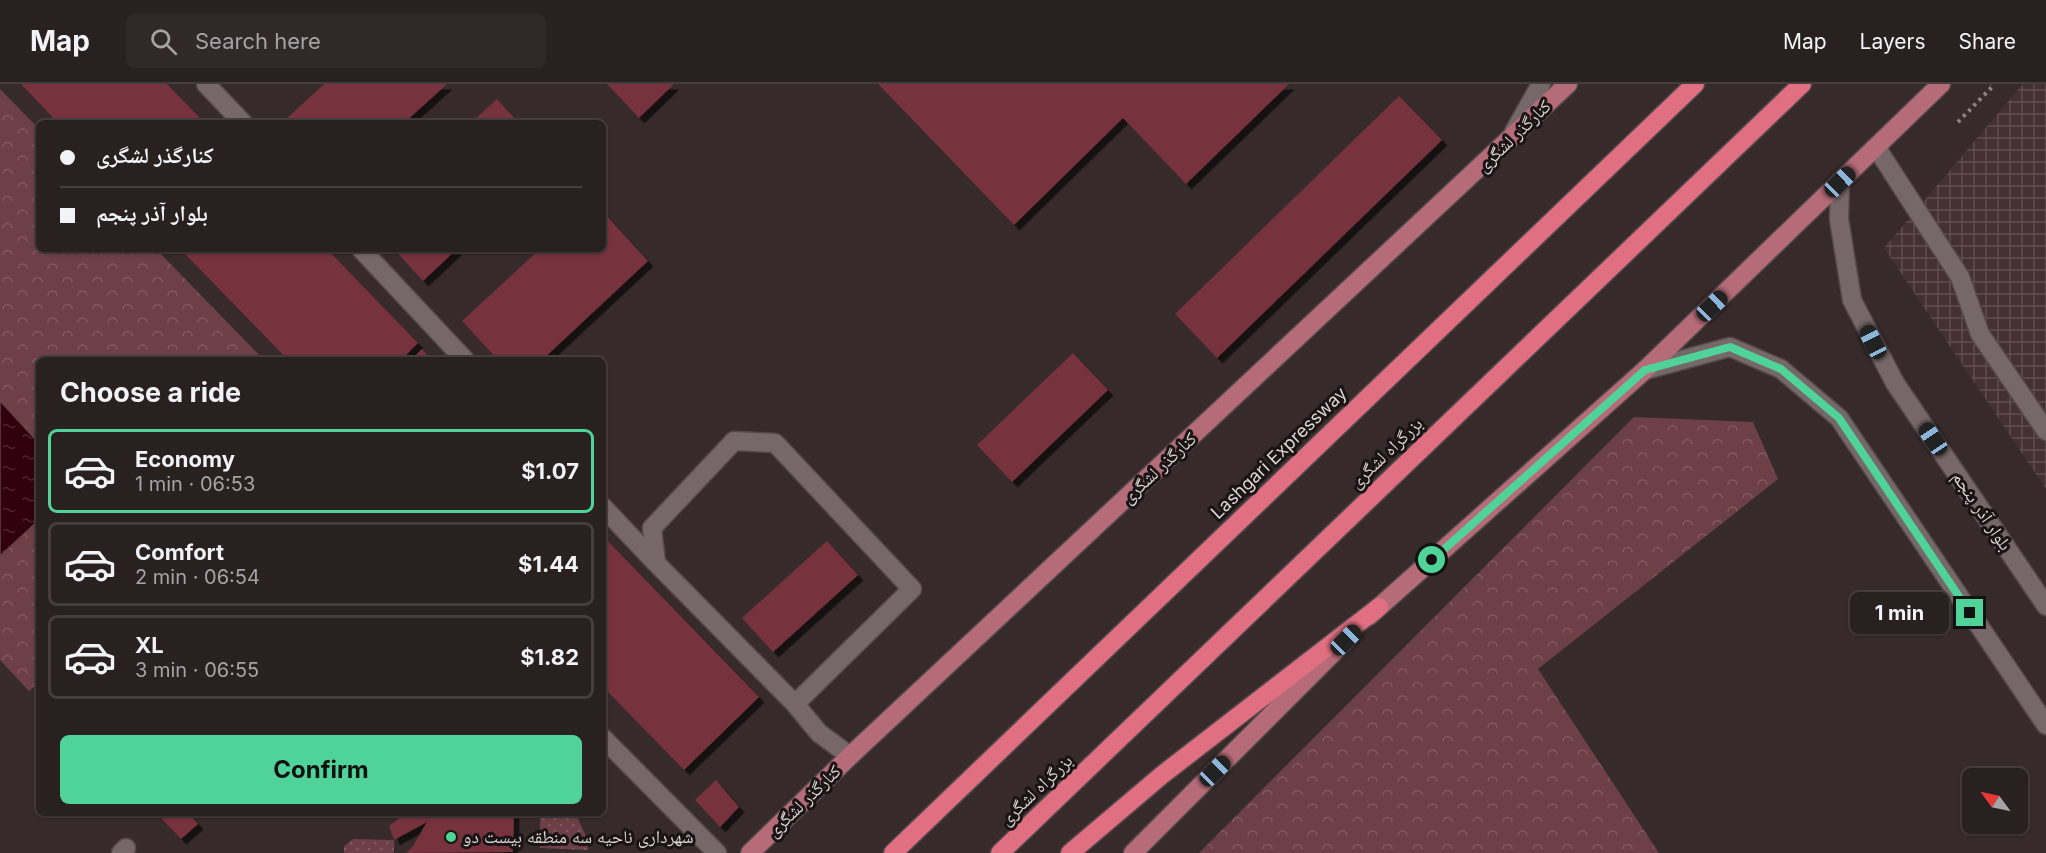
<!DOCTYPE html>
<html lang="en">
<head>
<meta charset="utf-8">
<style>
  :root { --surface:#292020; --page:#312829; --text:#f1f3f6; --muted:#a5a3a5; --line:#453e3e; --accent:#50d398 }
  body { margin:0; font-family:Inter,"Noto Naskh Arabic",sans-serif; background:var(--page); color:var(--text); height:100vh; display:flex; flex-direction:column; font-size:22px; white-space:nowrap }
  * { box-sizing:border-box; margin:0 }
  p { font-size:20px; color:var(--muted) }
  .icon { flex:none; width:33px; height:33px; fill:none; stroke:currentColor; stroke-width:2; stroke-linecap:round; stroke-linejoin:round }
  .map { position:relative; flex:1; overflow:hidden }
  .sheet { position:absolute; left:36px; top:273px; width:570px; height:459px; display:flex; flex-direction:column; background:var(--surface); border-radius:9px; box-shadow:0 2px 4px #0004,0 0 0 2px var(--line) }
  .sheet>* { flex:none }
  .hud { position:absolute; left:36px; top:36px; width:570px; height:132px; border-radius:9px; box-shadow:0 2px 4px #0004,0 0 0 2px var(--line); display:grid; align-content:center; height:132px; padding:0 24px; background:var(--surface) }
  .needle { width:39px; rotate:303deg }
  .buttons { position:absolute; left:1962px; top:684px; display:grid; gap:12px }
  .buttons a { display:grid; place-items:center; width:66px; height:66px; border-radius:9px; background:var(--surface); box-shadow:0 2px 4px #0004,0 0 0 2px var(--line); font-size:30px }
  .end { position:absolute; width:27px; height:27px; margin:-14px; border:8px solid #50d398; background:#111; box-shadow:0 0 0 3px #111 }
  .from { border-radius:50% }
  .bubble { position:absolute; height:42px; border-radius:9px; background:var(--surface); box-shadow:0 2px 4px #0004,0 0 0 2px var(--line); font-size:20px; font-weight:700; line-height:42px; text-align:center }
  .car { position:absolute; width:18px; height:36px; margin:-18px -9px; border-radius:8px; box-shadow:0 0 4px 2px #0007; background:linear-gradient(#222 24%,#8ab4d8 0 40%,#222 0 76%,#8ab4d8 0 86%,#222 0) }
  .hud b { display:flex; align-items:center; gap:21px; height:57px; font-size:22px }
  .hud b+b { border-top:2px solid var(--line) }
  .hud i { width:15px; height:15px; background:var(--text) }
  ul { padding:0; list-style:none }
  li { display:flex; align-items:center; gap:18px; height:84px; margin:0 12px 9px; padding:0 12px; border:3px solid var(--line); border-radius:9px }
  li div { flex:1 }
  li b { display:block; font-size:22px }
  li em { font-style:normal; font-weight:700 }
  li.on { border-color:var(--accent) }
  li>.icon { width:54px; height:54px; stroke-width:1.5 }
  h2 { padding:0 24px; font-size:27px; line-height:72px }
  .action { display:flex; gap:12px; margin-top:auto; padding:12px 24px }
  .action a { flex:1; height:69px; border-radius:9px; background:var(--accent); color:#111; font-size:24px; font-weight:700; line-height:69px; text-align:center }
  header { display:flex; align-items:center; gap:36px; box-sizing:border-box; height:84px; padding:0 30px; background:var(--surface); border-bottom:2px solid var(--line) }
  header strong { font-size:28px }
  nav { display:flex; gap:33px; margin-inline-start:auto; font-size:21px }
  .search { width:420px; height:54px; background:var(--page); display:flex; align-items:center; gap:15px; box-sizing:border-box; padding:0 21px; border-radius:9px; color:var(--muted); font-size:22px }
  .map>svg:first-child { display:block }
  .industrial { fill:url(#industrial-grid) }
  .grass { fill:url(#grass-dots) }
  .park { fill:url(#park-crowns) }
  .water { fill:url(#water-ripples); stroke:#65414a; stroke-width:1.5 }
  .building { fill:#76323e; filter:url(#shadow) }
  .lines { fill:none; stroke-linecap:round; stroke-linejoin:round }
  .minor-casing { stroke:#53484a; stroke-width:21 }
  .major-casing { stroke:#53484a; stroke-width:21 }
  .highway-casing { stroke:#53484a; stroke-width:21 }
  .path { stroke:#8f8485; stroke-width:4; stroke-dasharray:3 4.5; stroke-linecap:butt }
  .minor { stroke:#766768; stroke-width:18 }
  .major { stroke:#b66c78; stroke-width:18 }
  .highway { stroke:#e06f82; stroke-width:18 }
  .route { stroke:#50d398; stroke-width:8 }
  .poi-dot { fill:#50d398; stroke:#1a1415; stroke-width:2 }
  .labels { text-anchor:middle; stroke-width:6; stroke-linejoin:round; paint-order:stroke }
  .street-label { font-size:18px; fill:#ddd4d5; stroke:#1a1415 }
  .poi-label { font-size:18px; fill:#ddd4d5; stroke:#1a1415; text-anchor:start }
</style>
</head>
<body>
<header>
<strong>Map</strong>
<div class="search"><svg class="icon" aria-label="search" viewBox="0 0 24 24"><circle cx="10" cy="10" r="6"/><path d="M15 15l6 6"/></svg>Search here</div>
<nav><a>Map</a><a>Layers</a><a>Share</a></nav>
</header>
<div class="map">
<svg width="2046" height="769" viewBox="0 0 2046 769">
  <defs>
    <pattern id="industrial-grid" width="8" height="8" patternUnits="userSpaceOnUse" patternTransform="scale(1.5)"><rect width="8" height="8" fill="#443033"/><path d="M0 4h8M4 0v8" fill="none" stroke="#5f4d50"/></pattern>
    <pattern id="grass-dots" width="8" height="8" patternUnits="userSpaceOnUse" patternTransform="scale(1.5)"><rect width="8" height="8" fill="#6d3f46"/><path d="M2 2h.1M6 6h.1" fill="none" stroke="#815a60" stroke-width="1.8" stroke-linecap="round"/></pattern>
    <pattern id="park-crowns" width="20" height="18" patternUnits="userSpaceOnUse" patternTransform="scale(1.5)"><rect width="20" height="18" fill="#6d3f46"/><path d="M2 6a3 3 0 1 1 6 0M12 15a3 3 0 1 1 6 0" fill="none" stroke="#815a60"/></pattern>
    <pattern id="water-ripples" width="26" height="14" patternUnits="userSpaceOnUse" patternTransform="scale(1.5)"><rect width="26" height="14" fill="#31020e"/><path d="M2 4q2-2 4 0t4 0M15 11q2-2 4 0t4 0" fill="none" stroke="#4e2630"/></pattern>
    <filter id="shadow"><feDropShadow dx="5.5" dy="5.5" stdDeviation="0" flood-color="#0009"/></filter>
  </defs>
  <rect width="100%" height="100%" fill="#372a2b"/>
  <!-- industrial -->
  <polygon class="industrial" points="2023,0 2046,0 2046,405 1884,164"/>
  <!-- grass -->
  <g class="grass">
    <polygon points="540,729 575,729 585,750 588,766 540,764"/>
    <polygon points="353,755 394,756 394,769 344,769 344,762"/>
  </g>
  <!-- park -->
  <g class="park">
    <polygon points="0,5 39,45 39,165 156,165 264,276 39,276 39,598 29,607 0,576"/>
    <polygon points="1634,333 1753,338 1778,395 1538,585 1659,769 1199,769"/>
  </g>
  <!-- water -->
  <polygon class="water" points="0,317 39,359 39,436 0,472"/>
  <!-- building -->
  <g class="building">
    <polygon points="21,0 167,0 205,39 58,39"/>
    <polygon points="324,0 447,0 404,39 282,39"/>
    <polygon points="607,0 674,0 639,34"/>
    <polygon points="878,0 1289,0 1186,100 1123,34 1014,141"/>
    <polygon points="1399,12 1442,56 1217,274 1175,230"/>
    <polygon points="497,15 519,39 471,39"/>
    <polygon points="603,128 648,177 542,276 498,276 462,237 540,165 603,165"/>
    <polygon points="180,165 327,165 418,259 401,276 288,276"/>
    <polygon points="394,165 457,165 423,197"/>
    <polygon points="422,265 432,276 411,276"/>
    <polygon points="1073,269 1108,306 1012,398 977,361"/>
    <polygon points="603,452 759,613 684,686 603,603"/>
    <polygon points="827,457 858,491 773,568 742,534"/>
    <polygon points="716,696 739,723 720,743 695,716"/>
    <polygon points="156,729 188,729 198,740 181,755"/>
    <polygon points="406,729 514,729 513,768 406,769 413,762 427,738 394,756 389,742"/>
  </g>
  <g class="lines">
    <!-- minor casing -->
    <g class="minor-casing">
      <g id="minor">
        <polyline points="206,0 243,39"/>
        <polyline points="1514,48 1541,0"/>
        <polyline points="1876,63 1960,193 1980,250 2046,347"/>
        <polyline points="1840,98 1839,135 1852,216 1895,299 2046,522"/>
        <polyline points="361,165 465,276"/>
        <polyline points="1645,286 1730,263 1781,285 1839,334 2046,641"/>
        <polyline points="603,423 656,479"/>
        <polyline points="795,620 656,479 652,444 734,357 775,359 912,505 795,620 819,649 850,672"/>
        <polyline points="603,654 717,769"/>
        <polyline points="121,769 126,764"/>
      </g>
    </g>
    <!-- major casing -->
    <g class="major-casing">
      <g id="major">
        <polyline points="1369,532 1645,286 1941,0"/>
        <polyline points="750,769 850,672 1568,0"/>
        <polyline points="1133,769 1346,556"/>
      </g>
    </g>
    <!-- highway casing -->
    <g class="highway-casing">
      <g id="highway">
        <polyline points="893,769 1695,0"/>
        <polyline points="1000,769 1802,0"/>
        <polyline points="1070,769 1162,691 1379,523"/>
      </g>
    </g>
    <!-- path -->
    <polyline class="path" points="1958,38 1993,2 1991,0"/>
    <!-- minor -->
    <use href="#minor" class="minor"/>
    <!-- major -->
    <use href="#major" class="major"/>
    <!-- highway -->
    <use href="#highway" class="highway"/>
  </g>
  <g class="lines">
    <!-- route -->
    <polyline class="route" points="1432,476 1645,286 1730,263 1781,285 1839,334 1970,529"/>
  </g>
  <!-- markers -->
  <circle class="poi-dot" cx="451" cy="753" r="6"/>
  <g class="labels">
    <!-- street labels -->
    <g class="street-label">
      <text transform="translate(1514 52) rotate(-44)" y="6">کنارگذر لشگری</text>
      <text transform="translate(1279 369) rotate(-44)" y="6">Lashgari Expressway</text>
      <text transform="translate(1386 369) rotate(-44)" y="6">بزرگراه لشگری</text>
      <text transform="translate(1159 384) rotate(-43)" y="6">کنارگذر لشگری</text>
      <text transform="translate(1982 427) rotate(56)" y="6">بلوار آذر پنجم</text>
      <text transform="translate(1036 706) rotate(-44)" y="6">بزرگراه لشگری</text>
      <text transform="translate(804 717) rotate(-44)" y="6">کنارگذر لشگری</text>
    </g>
    <!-- poi labels -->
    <g class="poi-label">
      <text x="463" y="759">شهرداری ناحیه سه منطقه بیست دو</text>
    </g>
  </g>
</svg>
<div class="buttons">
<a><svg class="needle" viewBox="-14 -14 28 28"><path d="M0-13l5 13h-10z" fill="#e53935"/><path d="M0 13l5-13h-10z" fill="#a5a3a5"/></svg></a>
</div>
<i class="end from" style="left:1432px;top:476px"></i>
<i class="end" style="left:1970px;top:529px"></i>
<div class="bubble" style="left:1850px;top:508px;width:99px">1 min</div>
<i class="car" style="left:1840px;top:98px;rotate:46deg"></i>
<i class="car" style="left:1712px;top:222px;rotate:46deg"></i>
<i class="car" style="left:1873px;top:258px;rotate:333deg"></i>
<i class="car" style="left:1933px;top:355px;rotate:326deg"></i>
<i class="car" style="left:1346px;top:556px;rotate:45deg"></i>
<i class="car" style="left:1215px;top:687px;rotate:45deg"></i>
<div class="hud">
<b><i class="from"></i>کنارگذر لشگری</b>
<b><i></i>بلوار آذر پنجم</b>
</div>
<section class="sheet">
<h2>Choose a ride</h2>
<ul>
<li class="on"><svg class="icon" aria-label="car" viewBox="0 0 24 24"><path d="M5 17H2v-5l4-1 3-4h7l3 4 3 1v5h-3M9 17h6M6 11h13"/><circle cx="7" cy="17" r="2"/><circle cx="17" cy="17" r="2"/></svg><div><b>Economy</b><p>1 min · 06:53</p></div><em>$1.07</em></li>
<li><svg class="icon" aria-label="car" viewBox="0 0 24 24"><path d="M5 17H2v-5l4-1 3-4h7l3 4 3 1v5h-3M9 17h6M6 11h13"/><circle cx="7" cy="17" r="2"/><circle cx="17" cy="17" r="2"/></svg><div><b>Comfort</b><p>2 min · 06:54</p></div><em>$1.44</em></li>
<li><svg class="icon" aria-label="car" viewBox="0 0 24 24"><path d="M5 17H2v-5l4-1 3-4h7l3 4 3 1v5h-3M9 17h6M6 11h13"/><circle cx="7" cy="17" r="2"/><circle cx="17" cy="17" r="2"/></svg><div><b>XL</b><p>3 min · 06:55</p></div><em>$1.82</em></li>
</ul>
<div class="action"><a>Confirm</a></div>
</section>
</div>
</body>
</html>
